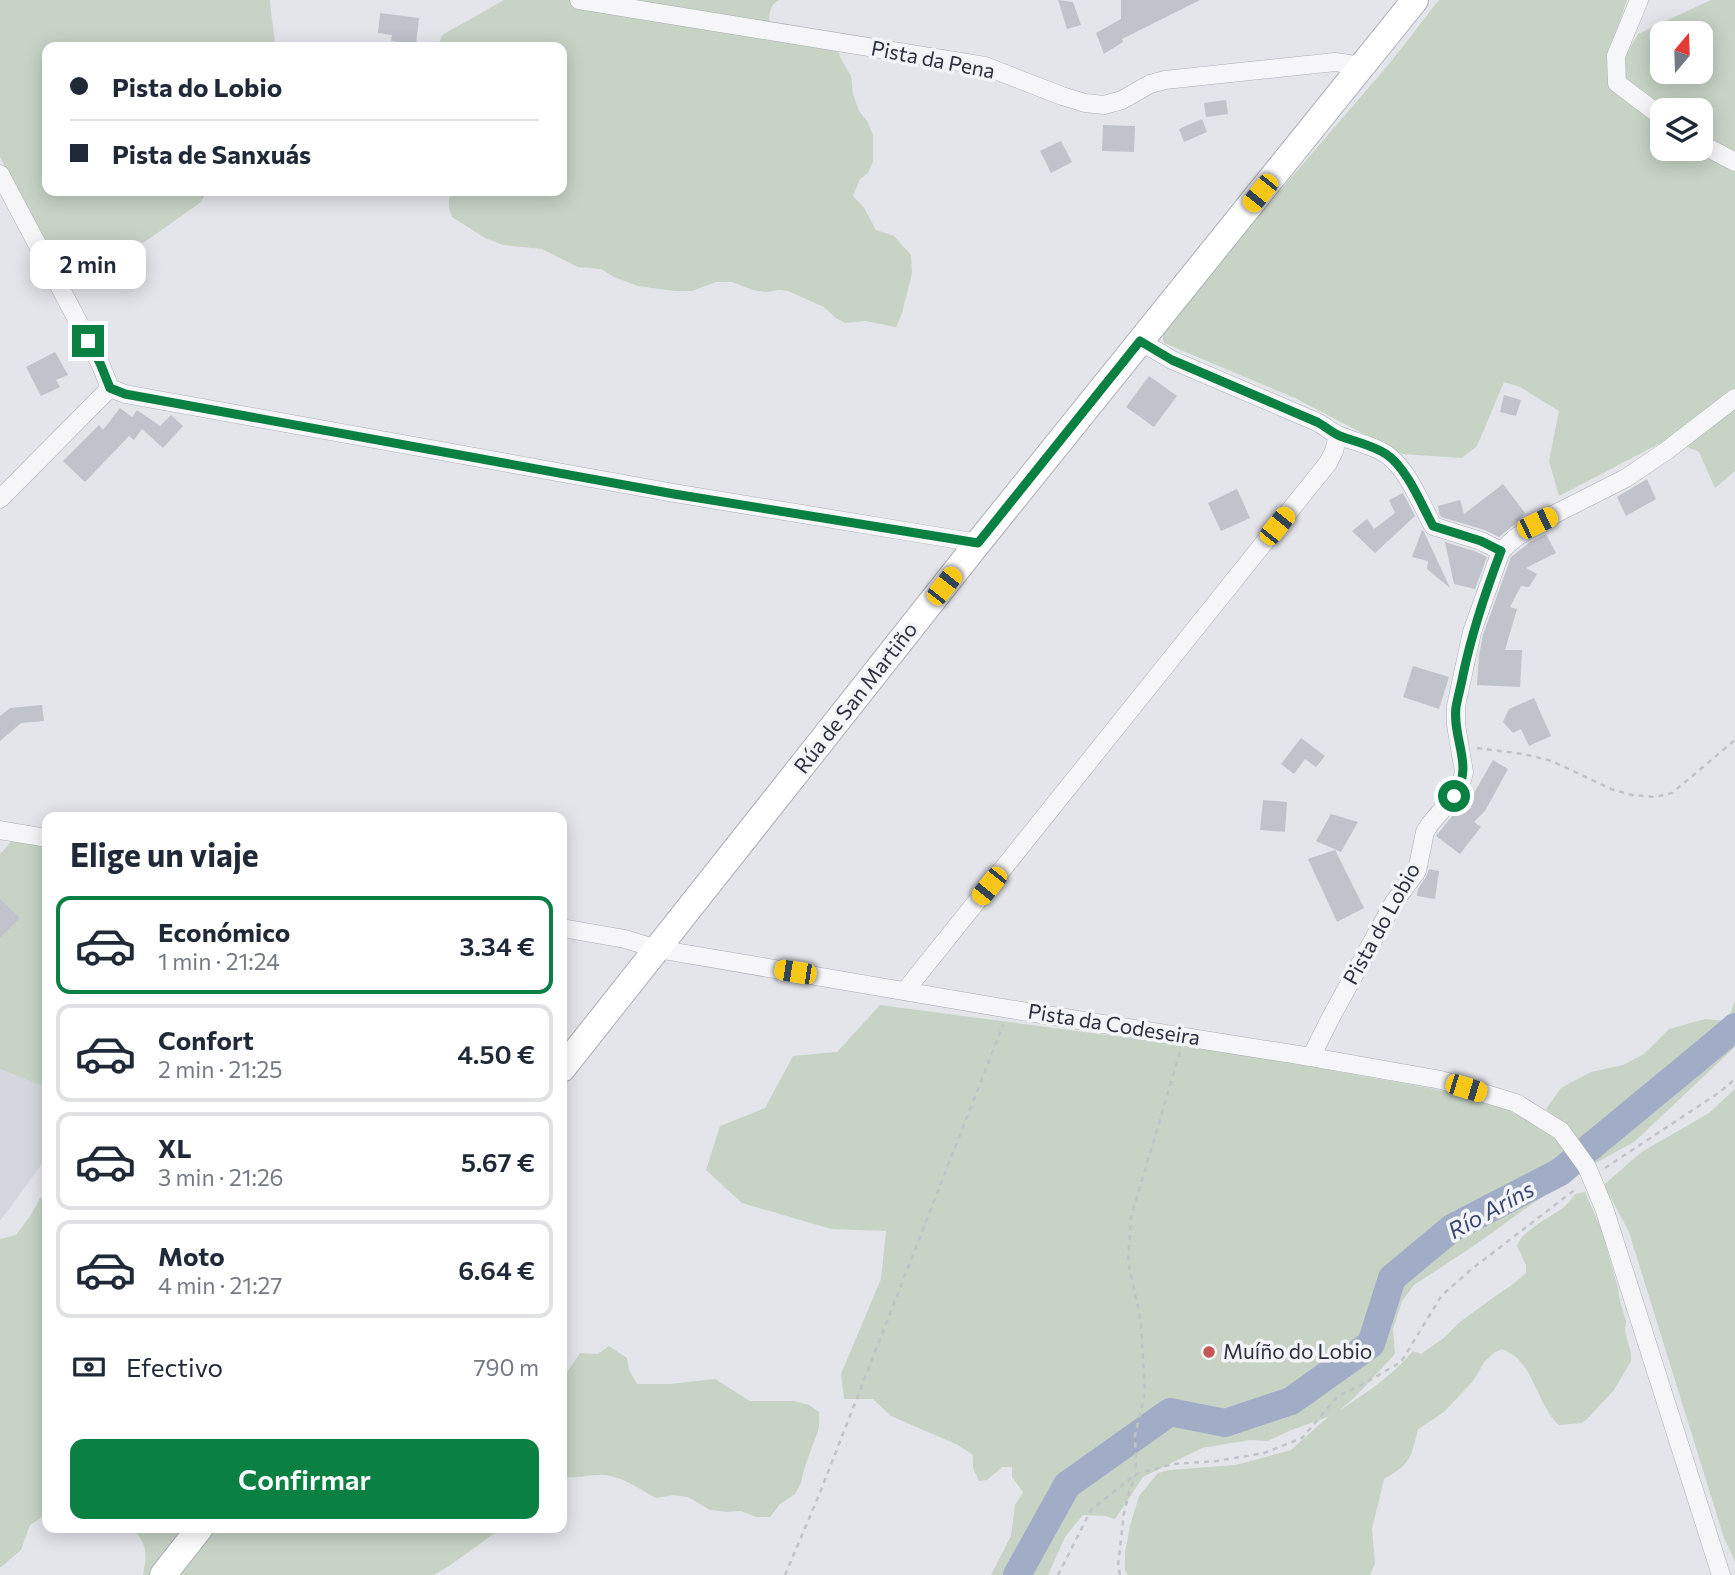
<!DOCTYPE html>
<html lang="es">
<head>
<meta charset="utf-8">
<style>
  :root { --surface:#fff; --page:#f6f6f7; --text:#1f2937; --muted:#747a83; --line:#e0e1e3; --accent:#0b8043 }
  body { margin:0; font-family:Commissioner,sans-serif; background:var(--page); color:var(--text); height:100vh; display:flex; flex-direction:column; font-size:26px; white-space:nowrap }
  * { box-sizing:border-box; margin:0 }
  p { font-size:23px; color:var(--muted) }
  .icon { flex:none; width:38px; height:38px; fill:none; stroke:currentColor; stroke-width:2; stroke-linecap:round; stroke-linejoin:round }
  .map { position:relative; flex:1; overflow:hidden }
  .drawer { position:absolute; left:42px; top:812px; width:525px; height:721px; display:flex; flex-direction:column; background:var(--surface); border-radius:14px; box-shadow:0 4px 18px #0003 }
  .drawer>* { flex:none }
  .top-card { position:absolute; left:42px; top:42px; width:525px; height:154px; border-radius:14px; box-shadow:0 4px 18px #0003; display:grid; align-content:center; height:154px; padding:0 28px; background:var(--surface) }
  .needle { width:46px; rotate:19deg }
  .fabs { position:absolute; left:1650px; top:21px; display:grid; gap:14px }
  .fabs a { display:grid; place-items:center; width:63px; height:63px; border-radius:14px; background:var(--surface); box-shadow:0 4px 18px #0003; font-size:35px }
  .end { position:absolute; width:32px; height:32px; margin:-16px; border:9px solid #0b8043; background:#fff; box-shadow:0 0 0 4px #fff }
  .from { border-radius:50% }
  .bubble { position:absolute; height:49px; border-radius:14px; background:var(--surface); box-shadow:0 4px 18px #0003; font-size:23px; font-weight:600; line-height:49px; text-align:center }
  .car { position:absolute; width:21px; height:42px; margin:-21px -10px; border-radius:9px; box-shadow:0 0 5px 2px #0007; background:linear-gradient(#f5c518 24%,#345 0 40%,#f5c518 0 76%,#345 0 86%,#f5c518 0) }
  .top-card b { display:flex; align-items:center; gap:24px; height:66px; font-size:26px }
  .top-card b+b { border-top:2px solid var(--line) }
  .top-card i { width:18px; height:18px; background:var(--text) }
  ul { padding:0; list-style:none }
  li { display:flex; align-items:center; gap:21px; height:98px; margin:0 14px 10px; padding:0 14px; border:4px solid var(--line); border-radius:14px }
  li div { flex:1 }
  li b { display:block; font-size:26px }
  li em { font-style:normal; font-weight:600 }
  li.on { border-color:var(--accent) }
  li>.icon { width:63px; height:63px; stroke-width:1.5 }
  h2 { padding:0 28px; font-size:32px; line-height:84px }
  .pay { display:flex; align-items:center; gap:18px; height:77px; padding:0 28px; font-size:26px }
  .pay p { margin-inline-start:auto }
  .cta { display:flex; gap:14px; margin-top:auto; padding:14px 28px }
  .cta a { flex:1; height:80px; border-radius:14px; background:var(--accent); color:#fff; font-size:28px; font-weight:600; line-height:80px; text-align:center }
  .map>svg:first-child { display:block }
  .built { fill:#d5d7df }
  .green { fill:#c6d3c5; fill-rule:evenodd }
  .lines { fill:none; stroke-linecap:round; stroke-linejoin:round }
  .river { stroke:#a1adc7; stroke-width:28 }
  .building { fill:#c1c3cc }
  .street-casing { stroke:#acafb7; stroke-width:19 }
  .secondary-casing { stroke:#acafb7; stroke-width:28 }
  .path { stroke:#c1c3c9; stroke-width:2.5; stroke-dasharray:5 5; stroke-linecap:butt }
  .street { stroke:#f6f6f9; stroke-width:18 }
  .secondary { stroke:#fff; stroke-width:26 }
  .route { stroke:#0b8043; stroke-width:9 }
  .poi-dot { fill:#c45653; stroke:#f3f4f7; stroke-width:2.5 }
  .labels { text-anchor:middle; stroke-width:7; stroke-linejoin:round; paint-order:stroke }
  .street-label { font-size:21px; fill:#2c3041; stroke:#f3f4f7 }
  .poi-label { font-size:21px; fill:#2c3041; stroke:#f3f4f7; text-anchor:start }
  .water-label { font-size:23px; font-style:italic; fill:#394872; stroke:#f3f4f7 }
</style>
</head>
<body>
<div class="map">
<svg width="1735" height="1575" viewBox="0 0 1735 1575">
  <rect width="100%" height="100%" fill="#e3e5ea"/>
  <!-- built -->
  <polygon class="built" points="0,1069 47,1088 47,1157 0,1221"/>
  <!-- green -->
  <g class="green">
    <path d="M0 0H270C270 12 276 38 274 47H47V191H207L201 202 149 239 121 255 101 272 71 288 0 157Z"/>
    <path d="M504 0H779C770 5 770 11 769 20L774 27 838 49 840 57 851 76 853 94 859 111 867 121 873 135V161L868 173 860 179 853 196 864 208 876 230 894 236 911 255 912 273 902 313 896 327 866 321 845 323 836 318 824 307 788 291 779 290 766 292 753 290 732 282H716L692 291H675L638 286 614 277 601 269 578 267 542 249 503 245 485 238 452 217 449 209V198L456 191H562V47H438L442 35Z"/>
    <path d="M1439 0H1627L1608 56 1611 80 1638 34 1711 0H1735V471L1715 488 1699 452 1668 439 1559 496 1549 461 1559 411 1520 387 1504 382 1477 446 1462 458 1402 454 1295 398 1164 343 1161 329 1389 64ZM1662 33H1701V72H1662ZM1662 110H1701V149H1662Z"/>
    <polygon points="12,841 47,847 47,1088 0,1069 0,854"/>
    <path d="M1735 1000V1047L1634 1142 1568 1178 1475 1245 1414 1285 1402 1301 1393 1329 1395 1354 1356 1396 1339 1411C1366 1393 1392 1376 1413 1351L1421 1354 1444 1338 1460 1322 1494 1297 1512 1285 1526 1273V1265L1517 1246C1521 1231 1551 1217 1564 1207 1568 1203 1572 1199 1575 1194L1585 1192 1601 1229 1618 1288 1620 1301 1626 1321 1625 1331 1631 1354V1361L1614 1390 1587 1419 1582 1423 1559 1425C1540 1408 1536 1377 1517 1358 1513 1354 1507 1352 1502 1349L1495 1352 1485 1361 1473 1381 1444 1412 1418 1429C1411 1457 1412 1463 1384 1479L1372 1529 1375 1564 1370 1575H1128L1125 1570V1553L1130 1526 1139 1496 1158 1473 1170 1470 1236 1465 1291 1450 1328 1417 1291 1430 1268 1441 1250 1440 1202 1448 1143 1477 1115 1519 1105 1516 1083 1515 1065 1537 1048 1575H991L1011 1536 1015 1505 1023 1492 1012 1477V1467H1002L987 1480 979 1481 973 1468V1455L958 1445 891 1416 873 1399H844L841 1374 881 1279 886 1231 831 1229 742 1203 706 1170 720 1126 765 1108 793 1056 837 1052 880 1005 1212 1049 1435 1089 1500 1107 1521 1116 1553 1118 1546 1109 1561 1088 1591 1072 1623 1065 1644 1054 1669 1029 1705 1019 1728 1021Z"/>
    <polygon points="1735,1089 1735,1561 1724,1538 1629,1232 1604,1185 1640,1153 1709,1113"/>
    <polygon points="47,1196 47,1514 30,1525 21,1550 1,1567 0,1567 0,1239 16,1235 31,1215 40,1198"/>
    <path d="M609 1346 627 1358 629 1370 637 1384H670L715 1379 750 1401H794L809 1405 819 1412V1428L804 1469 801 1483 795 1494 780 1504 770 1517H756L741 1511 727 1512 710 1510 688 1497 673 1495 656 1498C639 1489 625 1478 606 1475 590 1473 579 1480 562 1476V1379L580 1353 598 1354Z"/>
    <path d="M132 1528H497L496 1532 449 1566 434 1575H143C147 1553 148 1545 132 1528Z"/>
  </g>
  <g class="lines">
    <!-- river -->
    <polyline class="river" points="1017,1575 1067,1485 1170,1412 1225,1423 1291,1401 1371,1344 1392,1278 1452,1228 1560,1172 1720,1040 1735,1027"/>
  </g>
  <!-- building -->
  <g class="building">
    <polygon points="1058,0 1073,2 1081,25 1067,29"/>
    <polygon points="1121,0 1200,0 1122,39 1123,42 1104,54 1096,33 1121,19"/>
    <polygon points="380,13 419,18 416,45 391,41 392,35 378,33"/>
    <polygon points="1226,100 1228,114 1206,117 1204,103"/>
    <polygon points="1202,119 1207,132 1184,142 1179,129"/>
    <polygon points="1103,125 1135,126 1134,152 1102,151"/>
    <polygon points="1061,141 1072,162 1051,173 1040,151"/>
    <polygon points="55,352 68,375 56,380 60,387 41,396 26,367"/>
    <polygon points="1149,376 1177,396 1154,427 1126,407"/>
    <polygon points="1504,395 1521,400 1516,416 1500,412"/>
    <polygon points="120,408 132,417 137,410 160,426 171,415 183,426 163,448 142,429 134,440 129,436 85,482 63,461 99,425 103,430"/>
    <polygon points="1647,479 1656,499 1626,516 1617,497"/>
    <polygon points="1503,484 1525,513 1515,524 1499,537 1485,530 1441,517 1439,513 1438,506 1460,500 1464,514"/>
    <polygon points="1237,489 1250,518 1221,531 1208,503"/>
    <polygon points="1403,493 1415,516 1375,553 1352,531 1367,519 1374,529 1395,513 1389,500"/>
    <polygon points="1422,530 1424,532 1450,588 1427,569 1428,561 1412,557"/>
    <polygon points="1546,534 1556,553 1526,568 1537,574 1529,587 1521,586 1510,607 1517,609 1505,650 1522,650 1520,687 1477,685 1479,655 1483,635 1511,557 1530,542"/>
    <polygon points="1445,542 1477,552 1487,557 1475,589 1454,584"/>
    <polygon points="1413,666 1449,677 1439,709 1403,697"/>
    <polygon points="1534,698 1551,736 1529,746 1521,729 1513,733 1503,722 1509,709"/>
    <polygon points="42,705 44,721 21,723 0,741 0,716 10,708"/>
    <polygon points="1301,738 1325,756 1316,767 1305,759 1294,774 1281,764"/>
    <polygon points="1493,760 1508,769 1485,811 1474,822 1481,827 1460,854 1436,836 1458,809 1460,811 1470,800"/>
    <polygon points="1263,800 1287,802 1285,832 1260,830"/>
    <polygon points="1331,814 1358,822 1341,852 1316,841"/>
    <polygon points="1335,850 1364,908 1337,922 1308,859"/>
    <polygon points="1429,869 1439,871 1435,899 1417,896 1418,889 1426,877"/>
    <polygon points="0,899 20,918 0,938"/>
  </g>
  <g class="lines">
    <!-- street casing -->
    <g class="street-casing">
      <g id="street">
        <polyline points="579,0 985,66 1062,96 1085,103 1104,105 1122,100 1150,84 1165,80 1335,62 1362,66"/>
        <polyline points="1639,0 1616,56 1617,83 1662,117"/>
        <polyline points="1701,144 1735,162"/>
        <polyline points="0,174 100,363 110,388 125,394 674,493 978,543"/>
        <path d="M1140 341 1172 360 1317 422C1325 426 1332 433 1340 436 1356 442 1372 445 1386 454 1407 468 1421 504 1433 526L1481 541 1501 551"/>
        <polyline points="0,499 110,388"/>
        <polyline points="0,830 47,838"/>
        <polyline points="562,928 625,939 657,949 1009,1009 1311,1057 1441,1080 1516,1103 1561,1131 1587,1167 1604,1208 1721,1575"/>
        <polyline points="905,991 1328,463 1334,451 1338,435"/>
        <polyline points="1311,1057 1330,1019 1394,902 1417,871 1425,832 1430,824 1454,796 1462,780 1464,772 1456,725 1456,706 1472,632 1501,551 1514,539 1537,523 1626,478 1666,451 1735,398"/>
      </g>
    </g>
    <!-- secondary casing -->
    <g class="secondary-casing">
      <g id="secondary">
        <polyline points="562,1069 978,543 1415,0"/>
        <polyline points="163,1575 200,1528"/>
      </g>
    </g>
    <!-- path -->
    <g class="path">
      <polyline points="1477,748 1523,754 1552,761 1611,789 1632,795 1655,797 1672,793 1735,740"/>
      <polyline points="1605,1168 1720,1092 1735,1079"/>
      <polyline points="785,1575 819,1495 1003,1025"/>
      <polyline points="1058,1575 1091,1510 1136,1474 1173,1464 1217,1461 1264,1453 1302,1438 1338,1396 1365,1383 1401,1362 1442,1295 1473,1268 1577,1188"/>
      <polyline points="1120,1575 1118,1566 1124,1513 1130,1490 1136,1474 1135,1436 1145,1392 1141,1322 1128,1261 1131,1217 1180,1052"/>
    </g>
    <!-- street -->
    <use href="#street" class="street"/>
    <!-- secondary -->
    <use href="#secondary" class="secondary"/>
  </g>
  <g class="lines">
    <!-- route -->
    <path class="route" d="M88 341 100 363 110 388 125 394 674 494 978 543 1140 341 1172 360 1317 422C1325 426 1332 433 1340 436 1356 442 1372 445 1386 454 1407 468 1421 504 1433 526L1481 541 1501 551C1485 593 1472 632 1463 675 1461 686 1458 696 1456 707 1452 740 1475 766 1454 796"/>
  </g>
  <!-- markers -->
  <circle class="poi-dot" cx="1209" cy="1352" r="7"/>
  <g class="labels">
    <!-- street labels -->
    <g class="street-label">
      <text transform="translate(933 60) rotate(11)" y="7">Pista da Pena</text>
      <text transform="translate(856 698) rotate(-52)" y="7">Rúa de San Martiño</text>
      <text transform="translate(1382 924) rotate(-61)" y="7">Pista do Lobio</text>
      <text transform="translate(1114 1025) rotate(9)" y="7">Pista da Codeseira</text>
    </g>
    <!-- poi labels -->
    <g class="poi-label">
      <text x="1223" y="1359">Muíño do Lobio</text>
    </g>
    <!-- water labels -->
    <g class="water-label">
      <text transform="translate(1491 1210) rotate(-29)" y="8">Río Aríns</text>
    </g>
  </g>
</svg>
<div class="fabs">
<a><svg class="needle" viewBox="-14 -14 28 28"><path d="M0-13l5 13h-10z" fill="#e53935"/><path d="M0 13l5-13h-10z" fill="#747a83"/></svg></a>
<a><svg class="icon" aria-label="layers" viewBox="0 0 24 24"><path d="M12 4l9 5-9 5-9-5zM3 14l9 5 9-5"/></svg></a>
</div>
<i class="end from" style="left:1454px;top:796px"></i>
<i class="end" style="left:88px;top:341px"></i>
<div class="bubble" style="left:30px;top:240px;width:116px">2 min</div>
<i class="car" style="left:1260px;top:193px;rotate:219deg"></i>
<i class="car" style="left:1537px;top:523px;rotate:64deg"></i>
<i class="car" style="left:1277px;top:526px;rotate:39deg"></i>
<i class="car" style="left:944px;top:586px;rotate:38deg"></i>
<i class="car" style="left:989px;top:886px;rotate:219deg"></i>
<i class="car" style="left:795px;top:972px;rotate:279deg"></i>
<i class="car" style="left:1466px;top:1088px;rotate:107deg"></i>
<div class="top-card">
<b><i class="from"></i>Pista do Lobio</b>
<b><i></i>Pista de Sanxuás</b>
</div>
<section class="drawer">
<h2>Elige un viaje</h2>
<ul>
<li class="on"><svg class="icon" aria-label="car" viewBox="0 0 24 24"><path d="M5 17H2v-5l4-1 3-4h7l3 4 3 1v5h-3M9 17h6M6 11h13"/><circle cx="7" cy="17" r="2"/><circle cx="17" cy="17" r="2"/></svg><div><b>Económico</b><p>1 min · 21:24</p></div><em>3.34 €</em></li>
<li><svg class="icon" aria-label="car" viewBox="0 0 24 24"><path d="M5 17H2v-5l4-1 3-4h7l3 4 3 1v5h-3M9 17h6M6 11h13"/><circle cx="7" cy="17" r="2"/><circle cx="17" cy="17" r="2"/></svg><div><b>Confort</b><p>2 min · 21:25</p></div><em>4.50 €</em></li>
<li><svg class="icon" aria-label="car" viewBox="0 0 24 24"><path d="M5 17H2v-5l4-1 3-4h7l3 4 3 1v5h-3M9 17h6M6 11h13"/><circle cx="7" cy="17" r="2"/><circle cx="17" cy="17" r="2"/></svg><div><b>XL</b><p>3 min · 21:26</p></div><em>5.67 €</em></li>
<li><svg class="icon" aria-label="car" viewBox="0 0 24 24"><path d="M5 17H2v-5l4-1 3-4h7l3 4 3 1v5h-3M9 17h6M6 11h13"/><circle cx="7" cy="17" r="2"/><circle cx="17" cy="17" r="2"/></svg><div><b>Moto</b><p>4 min · 21:27</p></div><em>6.64 €</em></li>
</ul>
<div class="pay"><svg class="icon" aria-label="cash" viewBox="0 0 24 24"><path d="M3 7h18v10H3z"/><circle cx="12" cy="12" r="2"/></svg>Efectivo<p>790 m</p></div>
<div class="cta"><a>Confirmar</a></div>
</section>
</div>
</body>
</html>
